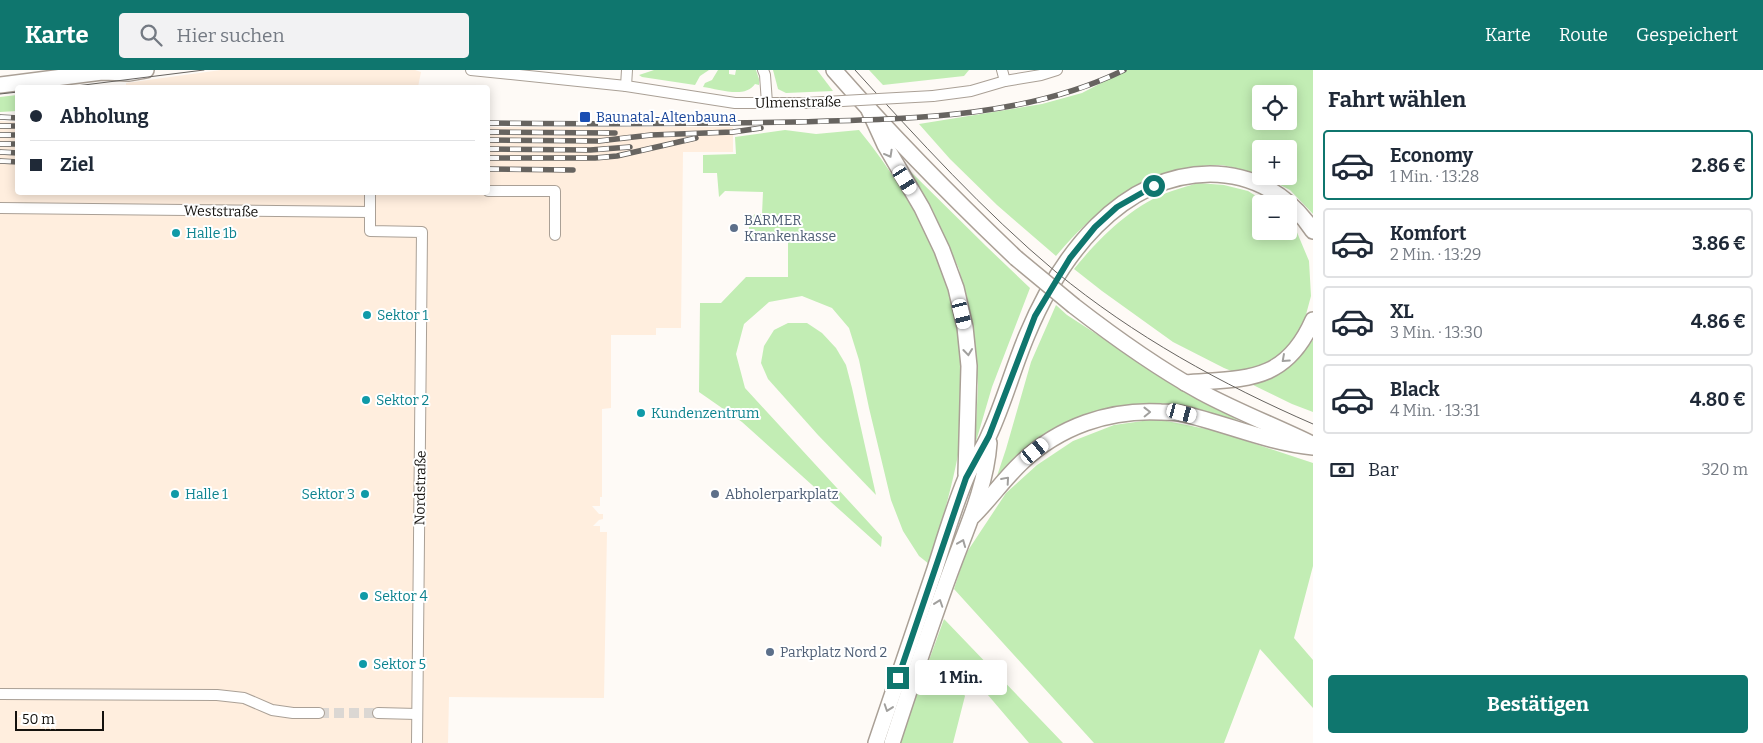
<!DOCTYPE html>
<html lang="de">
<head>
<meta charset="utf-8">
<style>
  :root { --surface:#fff; --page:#f2f2f3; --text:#1f2937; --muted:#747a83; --line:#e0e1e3; --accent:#0f766e }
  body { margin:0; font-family:Bitter,serif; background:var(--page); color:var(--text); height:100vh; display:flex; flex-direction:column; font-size:19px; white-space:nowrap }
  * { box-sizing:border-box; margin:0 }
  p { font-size:16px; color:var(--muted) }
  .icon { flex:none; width:28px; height:28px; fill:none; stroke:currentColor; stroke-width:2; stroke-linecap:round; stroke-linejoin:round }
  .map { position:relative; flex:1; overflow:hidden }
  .details { display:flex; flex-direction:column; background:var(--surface); width:450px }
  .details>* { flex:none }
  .guide { position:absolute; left:15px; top:15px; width:475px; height:110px; border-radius:5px; box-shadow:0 2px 12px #0003; display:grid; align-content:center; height:110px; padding:0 15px; background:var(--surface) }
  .controls { position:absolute; left:1252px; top:15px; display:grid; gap:10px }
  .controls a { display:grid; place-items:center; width:45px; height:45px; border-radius:5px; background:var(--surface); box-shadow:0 2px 12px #0003; font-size:25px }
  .scale { position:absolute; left:15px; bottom:12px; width:89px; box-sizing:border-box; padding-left:5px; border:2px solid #14110d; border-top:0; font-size:14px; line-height:18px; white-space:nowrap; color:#14110d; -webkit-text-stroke:4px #fff; paint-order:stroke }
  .end { position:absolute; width:22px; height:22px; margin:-11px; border:6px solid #0f766e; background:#fff; box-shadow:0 0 0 2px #fff }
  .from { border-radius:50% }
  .bubble { position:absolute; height:35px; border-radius:5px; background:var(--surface); box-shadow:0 2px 12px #0003; font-size:16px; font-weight:700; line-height:35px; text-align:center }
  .car { position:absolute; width:15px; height:30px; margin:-15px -8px; border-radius:6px; box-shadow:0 0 4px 1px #0007; background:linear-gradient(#fff 24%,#345 0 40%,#fff 0 76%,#345 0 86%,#fff 0) }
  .guide b { display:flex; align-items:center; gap:18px; height:48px; font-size:19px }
  .guide b+b { border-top:1px solid var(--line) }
  .guide i { width:12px; height:12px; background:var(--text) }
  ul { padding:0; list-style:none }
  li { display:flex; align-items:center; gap:15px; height:70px; margin:0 10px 8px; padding:0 5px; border:2px solid var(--line); border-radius:5px }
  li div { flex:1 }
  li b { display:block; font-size:19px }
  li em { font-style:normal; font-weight:700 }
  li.active { border-color:var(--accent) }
  li>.icon { width:45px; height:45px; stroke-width:1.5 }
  h2 { padding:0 15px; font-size:22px; line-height:60px }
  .pay { display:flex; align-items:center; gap:12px; height:55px; padding:0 15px; font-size:19px }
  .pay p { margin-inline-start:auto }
  .cta { display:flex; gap:10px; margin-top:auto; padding:10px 15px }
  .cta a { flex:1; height:58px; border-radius:5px; background:var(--accent); color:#fff; font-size:20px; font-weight:700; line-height:58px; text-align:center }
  header { display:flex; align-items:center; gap:30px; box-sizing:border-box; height:70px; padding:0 25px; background:var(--accent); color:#fff }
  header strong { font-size:24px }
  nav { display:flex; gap:28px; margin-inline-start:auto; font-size:18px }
  .search { width:350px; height:45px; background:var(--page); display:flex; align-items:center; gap:12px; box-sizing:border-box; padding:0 18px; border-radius:5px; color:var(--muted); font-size:19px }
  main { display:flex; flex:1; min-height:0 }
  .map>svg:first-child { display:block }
  .built { fill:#ffeede }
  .green { fill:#c2edb4; fill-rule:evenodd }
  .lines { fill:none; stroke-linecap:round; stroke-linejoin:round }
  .street-tunnel { stroke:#dbd7d3; stroke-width:10; stroke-dasharray:10 5; stroke-linecap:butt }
  .street-casing { stroke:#aaa096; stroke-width:12 }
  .secondary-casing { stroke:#aaa096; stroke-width:18 }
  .street { stroke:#fff; stroke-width:10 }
  .secondary { stroke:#fff; stroke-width:15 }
  .tram { stroke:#676460; stroke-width:1 }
  .rail-casing { stroke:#676460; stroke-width:5.5 }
  .rail { stroke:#fff; stroke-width:4; stroke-dasharray:11; stroke-linecap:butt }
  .street-bridge-casing { stroke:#aaa096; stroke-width:12; stroke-linecap:butt }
  .secondary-bridge-casing { stroke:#aaa096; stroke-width:18; stroke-linecap:butt }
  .street-bridge { stroke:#fff; stroke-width:10 }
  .secondary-bridge { stroke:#fff; stroke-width:15 }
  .oneway { stroke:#a1a09e }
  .route { stroke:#0f766e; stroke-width:6 }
  .transit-dot { fill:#1a4fb4; stroke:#fff; stroke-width:2 }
  .service-dot { fill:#5c6f8a; stroke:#fff; stroke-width:2 }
  .culture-dot { fill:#0f9aa8; stroke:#fff; stroke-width:2 }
  .labels { text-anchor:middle; stroke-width:4; stroke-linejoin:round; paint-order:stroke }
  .street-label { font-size:14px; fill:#14110d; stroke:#fff }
  .transit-label { font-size:14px; fill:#164399; stroke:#fff; text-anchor:start }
  .service-label { font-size:14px; fill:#4e5e75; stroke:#fff; text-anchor:start }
  .culture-label { font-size:14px; fill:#0d838f; stroke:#fff; text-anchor:start }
</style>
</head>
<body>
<header>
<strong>Karte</strong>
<div class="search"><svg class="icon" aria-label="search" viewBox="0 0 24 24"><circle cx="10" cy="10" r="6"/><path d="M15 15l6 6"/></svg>Hier suchen</div>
<nav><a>Karte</a><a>Route</a><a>Gespeichert</a></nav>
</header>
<main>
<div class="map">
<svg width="1313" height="673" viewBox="0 0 1313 673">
  <rect width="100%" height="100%" fill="#fefaf6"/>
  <!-- built -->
  <g class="built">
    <polygon points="221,0 415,0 421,2 418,17 126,17 126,13"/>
    <polygon points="0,51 17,52 18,122 488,122 488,57 733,57 733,82 683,82 681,258 656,258 656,265 611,265 611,338 602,339 602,427 600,427 600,436 592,436 599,444 603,444 603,449 599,450 593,456 600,456 600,462 607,462 604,628 449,627 448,673 0,673"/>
  </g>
  <!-- green -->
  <g class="green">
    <polygon points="654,0 709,0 700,6 695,15 642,7 639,5"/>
    <path d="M718 0H729V4L735 5 736 0H756L759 9V15L755 14C745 29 719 19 703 17L705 13 712 10Z"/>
    <polygon points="773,0 817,0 833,21 786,23 778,19"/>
    <polygon points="869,0 969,0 964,6 883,15"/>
    <path d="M1126 0H1313V144L1290 120 1263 106H1289V79H1261V106C1248 102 1231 95 1217 95 1150 96 1097 137 1056 186L997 135 950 89 919 54 1042 34 1082 23ZM1261 24H1289V51H1261Z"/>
    <polygon points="17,25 17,41 0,42 0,27"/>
    <path d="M785 60 816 64 859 60C904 115 940 178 957 248 961 267 961 289 962 308 962 323 965 339 963 354 957 401 943 449 929 494L919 486 903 461 891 430 869 338 859 290 849 258 832 238 802 226 769 232 744 254 736 284 745 318 882 467 881 477 742 352 699 322 700 233H721L746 207H788V172L754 171 749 165V150L755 144H762L763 122 725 121 719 127 717 103H703V85L736 84 735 67Z"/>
    <polygon points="911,102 986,176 1030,218 992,317 975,375 978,315 972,254 959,199 933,141"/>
    <path d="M1198 113 1224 115 1248 121 1269 134H1261V161H1289V153L1296 160 1309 191 1311 226 1304 252 1285 283 1265 296 1239 304 1224 298 1173 272 1102 221 1074 199C1100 167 1133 134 1172 121 1180 118 1189 116 1198 113Z"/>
    <polygon points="1056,235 1067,245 1146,296 1239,351 1177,336 1147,335 1108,338 1081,348 1043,366 995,412 1006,379 1031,292"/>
    <polygon points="788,253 807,253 822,263 836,278 846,295 852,318 876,425 818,365 768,309 761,293 764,276 774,260"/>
    <path d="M1313 270V342L1292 334 1251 314C1282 305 1293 295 1313 270Z"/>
    <polygon points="1157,349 1216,361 1313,393 1313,496 1294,568 1313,590 1313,638 1260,579 1224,673 1094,673 954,519 965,485 1006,423 1037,395 1073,371 1114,355"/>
    <polygon points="944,549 1063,673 1029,673 976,611 962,621 965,626 953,673 899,673"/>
  </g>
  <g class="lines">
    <!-- street-tunnel -->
    <polyline class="street-tunnel" points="319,643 378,643"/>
    <!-- street casing -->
    <g class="street-casing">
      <g id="street">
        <polyline points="471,0 626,16 735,33 806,33"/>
        <polyline points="763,0 765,5 767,33"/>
        <polyline points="1002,0 1005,11"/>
        <polyline points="626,16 627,0"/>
        <polyline points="933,26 971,21 1005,11 1041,5 1057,0"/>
        <polyline points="488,121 555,121 555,165"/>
        <polyline points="0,138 370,142 370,161 422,162 417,673"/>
        <polyline points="370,142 370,122"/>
        <polyline points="0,624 217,625 244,628 272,640 293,643 319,643"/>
        <polyline points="378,643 417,644"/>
      </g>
    </g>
    <!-- secondary casing -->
    <g class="secondary-casing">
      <g id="secondary">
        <path d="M834 0C891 65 953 128 1016 188"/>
        <polyline points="0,15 102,2 129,3 146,0"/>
        <polyline points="869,40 885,75 922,138 942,180 956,218 965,257 969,296 966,404"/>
        <path d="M1074 236C1114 267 1156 297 1201 322 1236 341 1275 356 1312 374"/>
        <path d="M1185 313C1244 308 1285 314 1313 250"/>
        <path d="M973 446C990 429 1004 409 1022 392 1059 357 1109 339 1161 342 1169 342 1177 342 1184 344 1227 354 1269 373 1313 377"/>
        <path d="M876 673C895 616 915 559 934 502 944 471 953 439 966 408 972 393 983 380 989 365 1004 333 1013 298 1027 265 1059 188 1119 105 1210 104 1254 104 1290 126 1313 161"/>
        <path d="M892 673C911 615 930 557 951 500 966 459 986 417 989 373"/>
      </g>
    </g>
    <!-- street -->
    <use href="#street" class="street"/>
    <!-- secondary -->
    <use href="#secondary" class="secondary"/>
    <!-- tram -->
    <g class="tram">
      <path d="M855 0C919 70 983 141 1056 202 1134 266 1221 314 1313 354"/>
      <polyline points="60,18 204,0"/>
      <polyline points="0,24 18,22"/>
    </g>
    <!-- rail casing -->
    <g class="rail-casing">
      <g id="rail">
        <polyline points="0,47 18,48"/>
        <path d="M488 53C590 54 692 54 794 52 904 49 1024 49 1124 0"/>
        <polyline points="0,56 18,56"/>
        <polyline points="488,62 615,63"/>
        <polyline points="0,65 18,65"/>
        <polyline points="488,70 599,71 651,65 733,62 761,58"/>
        <polyline points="0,74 18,74"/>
        <polyline points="488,79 590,80 630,77"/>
        <polyline points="0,82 18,83"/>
        <polyline points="488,88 595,88 617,86 696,68"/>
        <polyline points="0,91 18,92"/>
        <polyline points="488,99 573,100"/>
      </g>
    </g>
    <!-- rail -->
    <use href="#rail" class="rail"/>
    <!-- street-bridge casing -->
    <g class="street-bridge-casing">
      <polyline id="street-bridge" points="806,33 933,26"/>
    </g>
    <!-- secondary-bridge casing -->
    <g class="secondary-bridge-casing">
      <polyline id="secondary-bridge" points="1016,188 1074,236"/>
    </g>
    <!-- street-bridge -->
    <use href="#street-bridge" class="street-bridge"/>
    <!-- secondary-bridge -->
    <use href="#secondary-bridge" class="secondary-bridge"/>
  </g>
  <!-- one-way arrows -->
  <defs><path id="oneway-chevron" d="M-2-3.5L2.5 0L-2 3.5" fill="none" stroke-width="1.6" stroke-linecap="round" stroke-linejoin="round" transform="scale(1.25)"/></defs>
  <g class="oneway">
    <use href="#oneway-chevron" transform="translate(889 84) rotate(61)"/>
    <use href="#oneway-chevron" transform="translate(968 282) rotate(84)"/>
    <use href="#oneway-chevron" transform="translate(1285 289) rotate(138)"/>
    <use href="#oneway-chevron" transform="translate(1147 342) rotate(-1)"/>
    <use href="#oneway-chevron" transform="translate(1006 410) rotate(-49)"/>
    <use href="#oneway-chevron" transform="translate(962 473) rotate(-68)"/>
    <use href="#oneway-chevron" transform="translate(939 533) rotate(-71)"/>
    <use href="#oneway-chevron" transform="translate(888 638) rotate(109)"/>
  </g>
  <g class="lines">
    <!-- route -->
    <polyline class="route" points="898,608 966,408 989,366 1035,246 1070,188 1095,157 1117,137 1154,116"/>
  </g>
  <!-- markers -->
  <rect class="transit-dot" x="579" y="41" width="12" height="12" rx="2.5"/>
  <g class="service-dot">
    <circle cx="734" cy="158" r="5"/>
    <circle cx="715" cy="424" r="5"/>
    <circle cx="770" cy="582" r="5"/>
  </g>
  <g class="culture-dot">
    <circle cx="176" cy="163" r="5"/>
    <circle cx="367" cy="245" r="5"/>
    <circle cx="366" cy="330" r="5"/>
    <circle cx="641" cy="343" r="5"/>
    <circle cx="175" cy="424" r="5"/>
    <circle cx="365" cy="424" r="5"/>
    <circle cx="364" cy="526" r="5"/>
    <circle cx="363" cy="594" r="5"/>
  </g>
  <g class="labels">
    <!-- street labels -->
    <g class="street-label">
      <text transform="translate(798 32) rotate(-1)" y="5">Ulmenstraße</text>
      <text transform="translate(221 141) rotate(1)" y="5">Weststraße</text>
      <text transform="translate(420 418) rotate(-89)" y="5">Nordstraße</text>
    </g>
    <!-- transit labels -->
    <g class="transit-label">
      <text x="596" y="52">Baunatal-Altenbauna</text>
    </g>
    <!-- service labels -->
    <g class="service-label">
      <text x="744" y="155">BARMER<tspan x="744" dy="16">Krankenkasse</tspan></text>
      <text x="725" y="429">Abholerparkplatz</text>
      <text x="780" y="587">Parkplatz Nord 2</text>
    </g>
    <!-- culture labels -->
    <g class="culture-label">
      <text x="186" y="168">Halle 1b</text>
      <text x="377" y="250">Sektor 1</text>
      <text x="376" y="335">Sektor 2</text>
      <text x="651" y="348">Kundenzentrum</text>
      <text x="185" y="429">Halle 1</text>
      <text x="355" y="429" text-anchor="end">Sektor 3</text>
      <text x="374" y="531">Sektor 4</text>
      <text x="373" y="599">Sektor 5</text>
    </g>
  </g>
</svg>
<div class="controls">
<a><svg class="icon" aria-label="locate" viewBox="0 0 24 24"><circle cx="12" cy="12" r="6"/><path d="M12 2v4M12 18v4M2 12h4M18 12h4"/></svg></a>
<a>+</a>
<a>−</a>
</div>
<div class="scale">50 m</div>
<i class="end from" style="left:1154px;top:116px"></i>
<i class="end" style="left:898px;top:608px"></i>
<div class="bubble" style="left:915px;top:590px;width:92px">1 Min.</div>
<i class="car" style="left:905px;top:110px;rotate:148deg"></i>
<i class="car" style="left:962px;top:244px;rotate:166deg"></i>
<i class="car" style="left:1182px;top:343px;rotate:105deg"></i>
<i class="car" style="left:1035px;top:381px;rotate:51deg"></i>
<div class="guide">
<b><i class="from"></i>Abholung</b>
<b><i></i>Ziel</b>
</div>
</div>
<section class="details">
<h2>Fahrt wählen</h2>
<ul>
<li class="active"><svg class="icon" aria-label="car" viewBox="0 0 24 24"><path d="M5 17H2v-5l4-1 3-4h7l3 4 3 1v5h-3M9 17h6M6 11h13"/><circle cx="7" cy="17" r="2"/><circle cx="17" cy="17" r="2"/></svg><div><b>Economy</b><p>1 Min. · 13:28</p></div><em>2.86 €</em></li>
<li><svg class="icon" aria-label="car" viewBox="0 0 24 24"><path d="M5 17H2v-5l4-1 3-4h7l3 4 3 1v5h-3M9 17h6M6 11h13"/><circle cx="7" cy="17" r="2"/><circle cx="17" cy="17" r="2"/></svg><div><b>Komfort</b><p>2 Min. · 13:29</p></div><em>3.86 €</em></li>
<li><svg class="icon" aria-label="car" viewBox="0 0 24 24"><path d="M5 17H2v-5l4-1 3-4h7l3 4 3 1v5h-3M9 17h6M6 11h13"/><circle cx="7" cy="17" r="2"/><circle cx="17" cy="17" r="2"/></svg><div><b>XL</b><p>3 Min. · 13:30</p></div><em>4.86 €</em></li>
<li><svg class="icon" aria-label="car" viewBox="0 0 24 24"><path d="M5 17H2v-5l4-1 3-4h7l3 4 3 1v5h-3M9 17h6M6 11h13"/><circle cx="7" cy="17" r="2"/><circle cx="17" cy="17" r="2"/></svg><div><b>Black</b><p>4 Min. · 13:31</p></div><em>4.80 €</em></li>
</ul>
<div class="pay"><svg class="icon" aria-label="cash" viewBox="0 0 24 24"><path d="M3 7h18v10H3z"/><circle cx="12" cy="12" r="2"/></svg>Bar<p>320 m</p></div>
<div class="cta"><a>Bestätigen</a></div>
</section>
</main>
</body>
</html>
